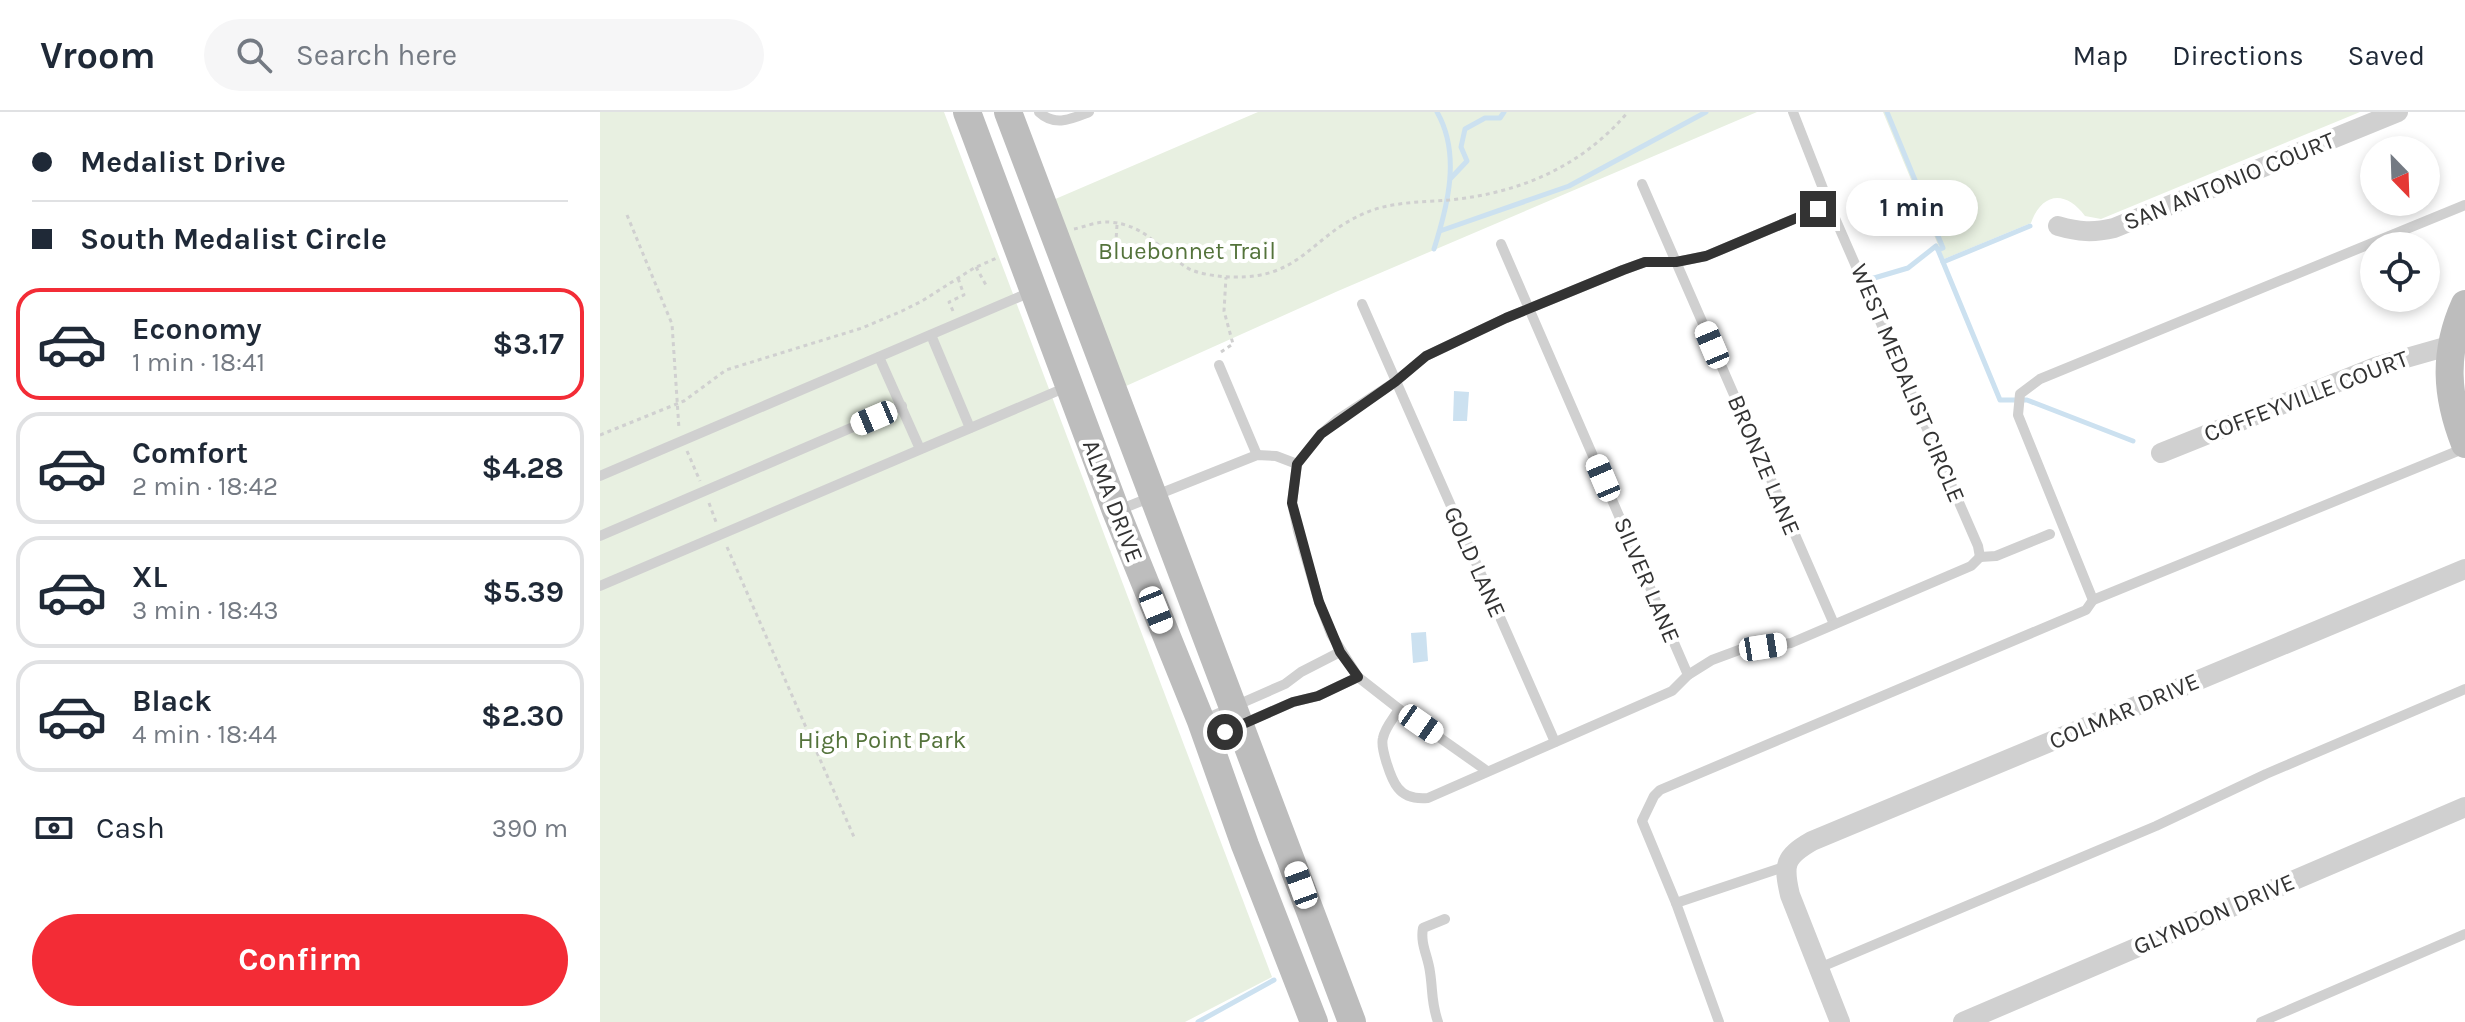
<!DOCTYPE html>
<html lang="en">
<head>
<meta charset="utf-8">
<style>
  :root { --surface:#fff; --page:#f6f6f7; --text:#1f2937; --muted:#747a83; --line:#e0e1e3; --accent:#f32c36 }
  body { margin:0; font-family:Karla,sans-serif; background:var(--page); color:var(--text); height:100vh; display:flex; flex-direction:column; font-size:30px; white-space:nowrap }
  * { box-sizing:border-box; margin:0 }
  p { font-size:26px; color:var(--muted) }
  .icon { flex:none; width:44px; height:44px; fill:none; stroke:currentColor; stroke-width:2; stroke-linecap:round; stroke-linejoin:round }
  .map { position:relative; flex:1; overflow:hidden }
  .side { display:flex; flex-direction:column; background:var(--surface); width:600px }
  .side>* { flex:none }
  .banner { display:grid; align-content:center; height:176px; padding:0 32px; background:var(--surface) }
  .needle { width:52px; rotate:157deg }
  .buttons { position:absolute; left:1760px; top:24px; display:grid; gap:16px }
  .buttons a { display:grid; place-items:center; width:80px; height:80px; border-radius:50%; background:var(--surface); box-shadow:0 4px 12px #0003; font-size:40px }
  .end { position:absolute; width:36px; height:36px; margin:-18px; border:10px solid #333; background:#fff; box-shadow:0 0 0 4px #fff }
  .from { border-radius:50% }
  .bubble { position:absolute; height:56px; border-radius:28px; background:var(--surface); box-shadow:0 4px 12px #0003; font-size:26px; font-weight:700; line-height:56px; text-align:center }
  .car { position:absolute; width:24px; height:48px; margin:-24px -12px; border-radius:10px; box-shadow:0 0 6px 2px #0007; background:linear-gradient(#fff 24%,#345 0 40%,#fff 0 76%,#345 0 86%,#fff 0) }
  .banner b { display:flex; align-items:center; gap:28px; height:76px; font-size:30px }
  .banner b+b { border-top:2px solid var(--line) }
  .banner i { width:20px; height:20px; background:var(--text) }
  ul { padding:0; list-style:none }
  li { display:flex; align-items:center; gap:24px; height:112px; margin:0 16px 12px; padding:0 16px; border:4px solid var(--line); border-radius:24px }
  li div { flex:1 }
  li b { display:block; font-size:30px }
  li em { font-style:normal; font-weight:700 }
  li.active { border-color:var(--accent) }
  li>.icon { width:72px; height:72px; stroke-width:1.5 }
  .pay { display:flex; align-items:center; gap:20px; height:88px; padding:0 32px; font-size:30px }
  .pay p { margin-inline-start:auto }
  .cta { display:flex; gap:16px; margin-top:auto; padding:16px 32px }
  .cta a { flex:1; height:92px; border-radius:48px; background:var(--accent); color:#fff; font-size:32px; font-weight:700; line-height:92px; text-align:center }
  header { display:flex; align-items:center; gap:48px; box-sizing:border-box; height:112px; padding:0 40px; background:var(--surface); border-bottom:2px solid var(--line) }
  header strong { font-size:38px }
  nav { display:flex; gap:44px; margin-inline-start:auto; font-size:28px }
  .search { width:560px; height:72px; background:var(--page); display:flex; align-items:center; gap:20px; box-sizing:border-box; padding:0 28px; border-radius:44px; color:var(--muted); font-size:30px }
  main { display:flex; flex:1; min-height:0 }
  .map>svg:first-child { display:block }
  .green { fill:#e8f0e1 }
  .water { fill:#cce1f0 }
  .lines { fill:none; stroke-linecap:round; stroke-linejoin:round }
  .stream { stroke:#cce1f0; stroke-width:5 }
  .path { stroke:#d0d0d0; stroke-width:3; stroke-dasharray:4 4; stroke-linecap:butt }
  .lane { stroke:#d0d0d0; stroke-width:10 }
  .street { stroke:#d0d0d0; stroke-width:20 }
  .secondary { stroke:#bdbdbd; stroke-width:28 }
  .route { stroke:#333; stroke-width:10 }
  .labels { text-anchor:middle; stroke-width:8; stroke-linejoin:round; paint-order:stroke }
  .street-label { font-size:24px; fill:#333; stroke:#fff }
  .park-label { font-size:24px; fill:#54733b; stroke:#fff }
</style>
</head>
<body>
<header>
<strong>Vroom</strong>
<div class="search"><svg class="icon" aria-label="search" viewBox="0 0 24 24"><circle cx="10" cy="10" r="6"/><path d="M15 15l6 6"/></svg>Search here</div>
<nav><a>Map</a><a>Directions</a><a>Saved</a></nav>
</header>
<main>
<section class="side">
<div class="banner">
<b><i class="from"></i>Medalist Drive</b>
<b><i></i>South Medalist Circle</b>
</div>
<ul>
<li class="active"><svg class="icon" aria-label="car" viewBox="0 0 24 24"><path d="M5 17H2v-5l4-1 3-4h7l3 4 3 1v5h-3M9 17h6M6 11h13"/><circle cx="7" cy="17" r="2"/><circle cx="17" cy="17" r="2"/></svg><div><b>Economy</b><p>1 min · 18:41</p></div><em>$3.17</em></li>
<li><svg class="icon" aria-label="car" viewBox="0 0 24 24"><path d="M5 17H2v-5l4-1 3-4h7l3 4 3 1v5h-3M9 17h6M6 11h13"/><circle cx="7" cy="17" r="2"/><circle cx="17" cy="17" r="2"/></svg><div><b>Comfort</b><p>2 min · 18:42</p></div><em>$4.28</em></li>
<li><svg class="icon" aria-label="car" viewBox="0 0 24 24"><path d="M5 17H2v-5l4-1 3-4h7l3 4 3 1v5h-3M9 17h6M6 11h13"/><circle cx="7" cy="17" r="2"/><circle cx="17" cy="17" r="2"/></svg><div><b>XL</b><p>3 min · 18:43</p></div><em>$5.39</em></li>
<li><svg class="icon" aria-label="car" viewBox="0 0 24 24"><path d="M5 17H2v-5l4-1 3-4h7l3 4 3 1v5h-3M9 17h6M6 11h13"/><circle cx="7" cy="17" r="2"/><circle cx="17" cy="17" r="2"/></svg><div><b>Black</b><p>4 min · 18:44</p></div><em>$2.30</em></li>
</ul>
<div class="pay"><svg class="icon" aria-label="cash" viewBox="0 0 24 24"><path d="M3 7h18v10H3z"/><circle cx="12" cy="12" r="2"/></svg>Cash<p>390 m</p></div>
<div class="cta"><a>Confirm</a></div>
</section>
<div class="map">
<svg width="1865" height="910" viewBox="0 0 1865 910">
  <rect width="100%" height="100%" fill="#fff"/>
  <!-- green -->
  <g class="green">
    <polygon points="0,0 344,0 672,865 585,910 0,910"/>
    <polygon points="658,0 1157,0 738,179 526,274 453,88"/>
    <path d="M1283 0H1760L1501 107 1485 104C1466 78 1442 80 1431 111L1344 147Z"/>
  </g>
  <!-- water -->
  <g class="water">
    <polygon points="854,279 869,280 867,309 853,309"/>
    <polygon points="826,520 828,549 813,551 811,521"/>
  </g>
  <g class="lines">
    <!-- stream -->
    <g class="stream">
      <polyline points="1287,0 1343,136 1338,138 1400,288 1427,288 1533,329"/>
      <polyline points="851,66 867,49 861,35 865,17 885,6 900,6 904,0"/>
      <polyline points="840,119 969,74 1106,0"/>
      <path d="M834 137C848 93 861 42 837 0"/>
      <polyline points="1343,150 1430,114"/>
      <polyline points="1264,169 1308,156 1336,134 1338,138"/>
      <polyline points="598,910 674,868"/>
    </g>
    <!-- path -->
    <g class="path">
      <polyline points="27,103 72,212 79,317"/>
      <polyline points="517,113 516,128 523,148"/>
      <path d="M474 117C484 115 498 109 509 110 547 113 558 137 586 155 596 162 620 165 633 165 701 167 711 124 765 101 790 90 822 90 849 88 920 81 981 55 1028 0"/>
      <polyline points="376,155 387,175"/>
      <polyline points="353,199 349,190 364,183 358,166"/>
      <polyline points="621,240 633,232 624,199 626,165"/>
      <polyline points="0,323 84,289 126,258 262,216 302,199 322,189 374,156 399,145"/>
      <polyline points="87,339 100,369"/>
      <polyline points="109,391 116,410"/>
      <polyline points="127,435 254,725"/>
    </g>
    <!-- lane -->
    <g class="lane">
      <path d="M439 0C455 15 471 7 489 0"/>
      <polyline points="1193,0 1231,97 1378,434 1380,445"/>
      <polyline points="1042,72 1234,512"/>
      <polyline points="901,132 1088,563"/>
      <polyline points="762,192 955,630"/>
      <polyline points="331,223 370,316"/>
      <polyline points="279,245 320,337"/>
      <polyline points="619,253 657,343"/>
      <path d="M697 352 692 391 698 419 719 490 731 522 758 565 799 597C794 606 785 615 783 626 780 635 791 668 798 676 805 685 817 687 828 686L1072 579 1088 563 1112 548 1139 538 1191 531 1371 454 1380 445"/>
      <polyline points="697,352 721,322 737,308 795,270 826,244 906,206 1023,158 1045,150 1076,150 1106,144 1218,97 1231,97"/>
      <polyline points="0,364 433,179"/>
      <polyline points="519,398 657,343 676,344 697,352"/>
      <polyline points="0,424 302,294"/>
      <polyline points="1380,445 1396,444 1450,422"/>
      <polyline points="0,474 469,274"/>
      <polyline points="1493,488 1865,336"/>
      <polyline points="799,597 887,659"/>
      <polyline points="603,608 685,572 701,560 740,540"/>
      <polyline points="610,626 693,590 718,584 758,565"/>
      <polyline points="1076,791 1042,709 1054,684 1060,678 1486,498 1493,488 1418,303 1420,282 1440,267 1865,93"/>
      <polyline points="1219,856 1556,714 1666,662 1865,577"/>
      <path d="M838 910C831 890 833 879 830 860 828 844 820 832 823 816L845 807"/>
      <polyline points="1119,910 1076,791 1187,754"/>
      <polyline points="1661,910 1865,822"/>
    </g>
    <!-- street -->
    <g class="street">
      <path d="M1458 114C1479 120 1493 121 1514 116L1798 0"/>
      <polyline points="1561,341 1778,254 1852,233"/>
      <path d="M1240 910 1190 783C1183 753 1184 745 1212 729L1865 457"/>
      <polyline points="1363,910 1865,695"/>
    </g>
    <!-- secondary -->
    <g class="secondary">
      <polyline points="367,0 516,399 601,609 645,733 714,910"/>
      <polyline points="408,0 752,910"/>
      <path d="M1865 192C1843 241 1846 284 1865 332"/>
    </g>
  </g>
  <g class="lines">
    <!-- route -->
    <polyline class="route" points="625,620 693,590 718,584 758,565 740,540 719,490 692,391 697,352 721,322 795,270 826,244 906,206 1023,158 1045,150 1076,150 1106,144 1218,97"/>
  </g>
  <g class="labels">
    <!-- street labels -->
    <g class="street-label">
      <text transform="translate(1629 69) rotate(-22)" y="8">SAN ANTONIO COURT</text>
      <text transform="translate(1308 271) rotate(67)" y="8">WEST MEDALIST CIRCLE</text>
      <text transform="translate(1706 284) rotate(-21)" y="8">COFFEYVILLE COURT</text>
      <text transform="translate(1164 353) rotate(67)" y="8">BRONZE LANE</text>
      <text transform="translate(513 389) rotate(69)" y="8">ALMA DRIVE</text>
      <text transform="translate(875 450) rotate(66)" y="8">GOLD LANE</text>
      <text transform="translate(1047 468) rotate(67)" y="8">SILVER LANE</text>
      <text transform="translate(1524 599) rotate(-23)" y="8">COLMAR DRIVE</text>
      <text transform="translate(1614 802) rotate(-23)" y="8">GLYNDON DRIVE</text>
    </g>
    <!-- park labels -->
    <g class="park-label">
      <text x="587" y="147">Bluebonnet Trail</text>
      <text x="282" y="636">High Point Park</text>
    </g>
  </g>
</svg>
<div class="buttons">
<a><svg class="needle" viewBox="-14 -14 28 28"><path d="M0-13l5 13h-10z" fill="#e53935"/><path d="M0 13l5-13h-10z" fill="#747a83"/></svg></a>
<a><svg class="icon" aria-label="locate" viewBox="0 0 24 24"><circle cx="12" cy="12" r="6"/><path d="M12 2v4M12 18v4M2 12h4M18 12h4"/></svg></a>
</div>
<i class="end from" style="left:625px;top:620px"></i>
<i class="end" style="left:1218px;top:97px"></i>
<div class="bubble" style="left:1246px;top:68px;width:132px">1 min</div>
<i class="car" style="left:1112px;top:233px;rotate:337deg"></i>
<i class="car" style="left:274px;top:306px;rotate:247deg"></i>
<i class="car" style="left:1003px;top:366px;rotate:337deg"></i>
<i class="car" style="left:556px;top:498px;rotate:158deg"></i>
<i class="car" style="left:1163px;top:535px;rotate:81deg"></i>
<i class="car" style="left:821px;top:612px;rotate:125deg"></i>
<i class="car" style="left:701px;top:773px;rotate:340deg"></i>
</div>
</main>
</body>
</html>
